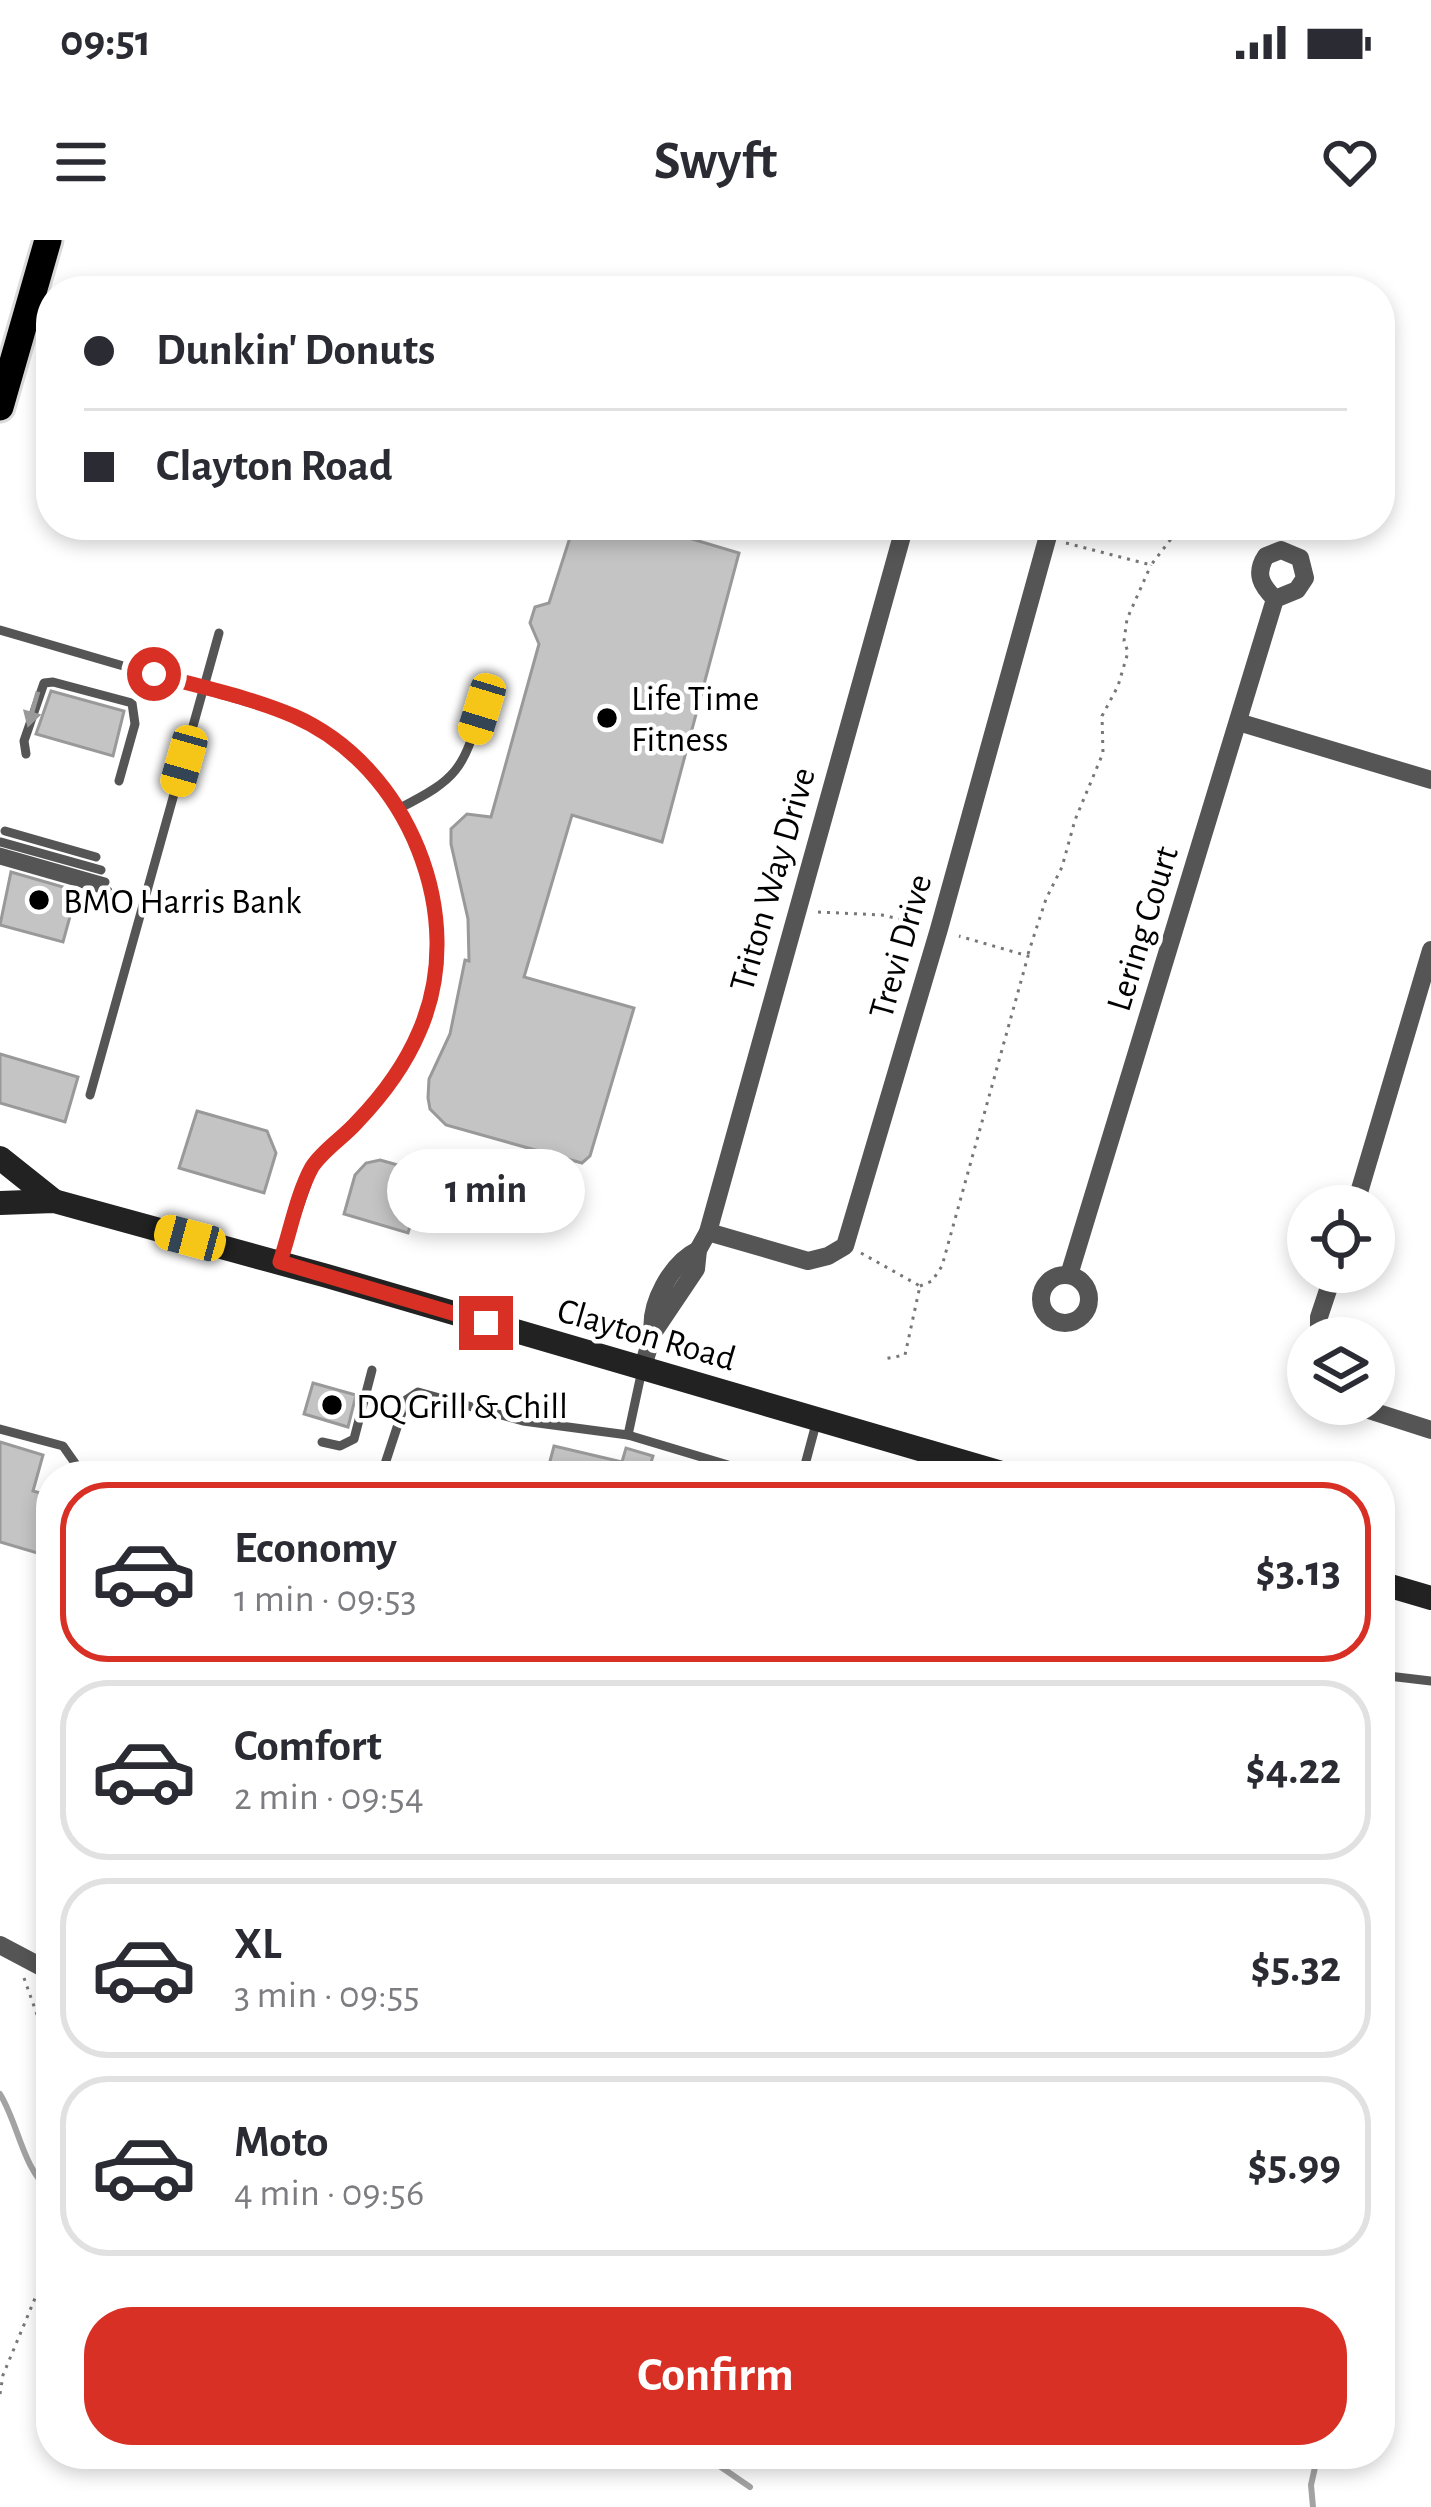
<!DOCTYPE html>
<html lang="en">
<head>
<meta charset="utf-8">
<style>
  :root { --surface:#fff; --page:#f7f7f7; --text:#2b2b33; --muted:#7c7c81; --line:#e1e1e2; --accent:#d93025 }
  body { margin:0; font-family:"Alegreya Sans",sans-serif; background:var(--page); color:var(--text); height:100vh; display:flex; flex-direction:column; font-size:45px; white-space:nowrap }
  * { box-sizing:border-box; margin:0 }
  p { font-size:39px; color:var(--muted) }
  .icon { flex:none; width:66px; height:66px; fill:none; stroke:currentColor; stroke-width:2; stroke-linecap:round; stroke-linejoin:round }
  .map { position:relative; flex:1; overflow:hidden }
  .side { position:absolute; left:36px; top:1221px; width:1359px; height:1008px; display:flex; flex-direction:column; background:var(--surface); border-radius:48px; box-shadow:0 6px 18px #0003 }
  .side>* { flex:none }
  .banner { position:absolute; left:36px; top:36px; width:1359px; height:264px; border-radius:48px; box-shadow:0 6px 18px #0003; display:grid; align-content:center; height:264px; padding:0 48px; background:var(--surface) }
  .controls { position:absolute; left:1287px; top:945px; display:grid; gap:24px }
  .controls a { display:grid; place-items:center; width:108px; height:108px; border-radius:50%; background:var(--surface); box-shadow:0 6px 18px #0003; font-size:60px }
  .end { position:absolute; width:54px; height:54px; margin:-27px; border:15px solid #d93025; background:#fff; box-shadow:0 0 0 6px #fff }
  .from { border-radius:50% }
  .bubble { position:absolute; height:84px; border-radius:42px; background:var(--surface); box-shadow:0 6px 18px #0003; font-size:39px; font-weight:700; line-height:84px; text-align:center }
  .car { position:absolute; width:36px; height:72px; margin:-36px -18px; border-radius:15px; box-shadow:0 0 9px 3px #0007; background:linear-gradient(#f5c518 24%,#345 0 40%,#f5c518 0 76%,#345 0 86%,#f5c518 0) }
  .banner b { display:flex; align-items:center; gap:42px; height:114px; font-size:45px }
  .banner b+b { border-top:3px solid var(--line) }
  .banner i { width:30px; height:30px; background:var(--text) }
  ul { padding:21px 0 0; list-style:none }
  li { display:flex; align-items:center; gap:36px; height:180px; margin:0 24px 18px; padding:0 24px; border:6px solid var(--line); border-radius:48px }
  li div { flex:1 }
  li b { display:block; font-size:45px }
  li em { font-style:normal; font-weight:700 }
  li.active { border-color:var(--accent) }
  li>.icon { width:108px; height:108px; stroke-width:1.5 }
  .cta { display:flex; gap:24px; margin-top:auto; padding:24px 48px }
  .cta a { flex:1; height:138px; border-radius:48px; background:var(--accent); color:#fff; font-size:48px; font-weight:700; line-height:138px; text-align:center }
  .status { display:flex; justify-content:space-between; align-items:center; height:84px; padding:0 60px; background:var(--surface); direction:ltr }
  .status svg { height:33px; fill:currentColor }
  header { display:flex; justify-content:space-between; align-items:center; height:156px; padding:0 48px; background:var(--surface); font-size:54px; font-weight:700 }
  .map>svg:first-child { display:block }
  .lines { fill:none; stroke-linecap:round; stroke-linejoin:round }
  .stream { stroke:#a3a3a3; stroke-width:6 }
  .building { fill:#c4c4c4; stroke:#999; stroke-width:3 }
  .primary-casing { stroke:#dbdbdb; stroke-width:33 }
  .path { stroke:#777; stroke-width:3; stroke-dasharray:3 6; stroke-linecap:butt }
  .lane { stroke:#555; stroke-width:9 }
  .street { stroke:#555; stroke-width:18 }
  .secondary { stroke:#222; stroke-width:24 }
  .primary { stroke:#000; stroke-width:27 }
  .oneway { fill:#999 }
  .route { stroke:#d93025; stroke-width:15 }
  .poi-dot { fill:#000; stroke:#fff; stroke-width:4.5 }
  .labels { text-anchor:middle; stroke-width:9; stroke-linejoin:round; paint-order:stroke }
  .poi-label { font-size:36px; fill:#000; stroke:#fff; text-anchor:start }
  .street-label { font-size:36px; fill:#000; stroke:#fff }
</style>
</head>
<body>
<div class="status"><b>09:51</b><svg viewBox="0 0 49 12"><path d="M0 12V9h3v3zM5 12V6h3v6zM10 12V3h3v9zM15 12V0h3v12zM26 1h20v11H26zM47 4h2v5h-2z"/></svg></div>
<header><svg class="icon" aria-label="menu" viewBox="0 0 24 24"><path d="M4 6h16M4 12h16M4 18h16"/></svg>Swyft<svg class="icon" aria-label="heart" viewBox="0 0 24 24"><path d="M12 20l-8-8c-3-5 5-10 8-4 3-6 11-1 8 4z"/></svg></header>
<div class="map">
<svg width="1431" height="2267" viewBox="0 0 1431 2267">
  <rect width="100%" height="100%" fill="#fff"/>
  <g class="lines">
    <!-- stream -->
    <g class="stream">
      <path d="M0 1854C19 1885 22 1928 51 1952"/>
      <polyline points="702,2214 750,2247"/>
      <polyline points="1313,2267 1311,2245 1318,2214"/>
    </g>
  </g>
  <!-- building -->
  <g class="building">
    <polygon points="574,285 645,285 739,313 662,602 572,575 524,737 634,768 590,916 582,923 446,885 430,869 428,858 429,839 450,794 465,720 469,721 468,679 451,604 451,589 467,574 491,577 539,404 530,383 535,367 549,363"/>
    <polygon points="51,451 124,471 113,516 36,494"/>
    <polygon points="11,632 77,651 63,702 0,685"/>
    <polygon points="0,814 78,837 65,882 0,863"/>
    <polygon points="197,871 267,891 276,913 264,953 179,928"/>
    <polygon points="380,920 426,933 408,993 344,974 355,935 366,923"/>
    <polygon points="313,1143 356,1155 348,1187 304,1174"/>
    <polygon points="0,1202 43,1215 33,1251 51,1256 51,1317 0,1302"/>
    <polygon points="554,1206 622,1222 626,1208 653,1216 649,1229 656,1231 656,1236 546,1236"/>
  </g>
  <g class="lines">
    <!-- primary casing -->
    <g class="primary-casing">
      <polyline id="primary" points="0,167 48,0"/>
    </g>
    <!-- path -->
    <g class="path">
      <polyline points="1066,303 1151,325 1174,295 1178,285"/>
      <polyline points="818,672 882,675 921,684"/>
      <polyline points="1028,714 1046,659 1062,627 1075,580 1103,513 1102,476 1118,446 1128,412 1124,401 1127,379 1151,325"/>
      <polyline points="861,1013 920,1046 905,1115 884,1119"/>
      <polyline points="920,1046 932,1041 942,1026 1028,716 959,696"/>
      <polyline points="24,1738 51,1814"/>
      <polyline points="51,1957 44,1970 51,1994"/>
      <polyline points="0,2154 3,2135 51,2020"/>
    </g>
    <!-- lane -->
    <g class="lane">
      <polyline points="0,390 295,476 338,503 379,542 400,568 428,634 436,686 434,742 420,791 393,840 313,927 280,1022"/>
      <polyline points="26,514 24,501 44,443 53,442 132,463 135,484 119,541"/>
      <path d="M400 568C457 539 463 530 481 469"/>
      <polyline points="5,591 96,617"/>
      <polyline points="1,602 101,630"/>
      <polyline points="0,612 105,642"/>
      <polyline points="0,620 108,651"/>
      <polyline points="90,855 219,393"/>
      <polyline points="642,1130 628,1195 728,1225 739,1236"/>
      <polyline points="0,1189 63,1206 77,1226 110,1236"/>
      <polyline points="322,1202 340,1206 354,1199 372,1130"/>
      <polyline points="381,1236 406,1160 418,1152 523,1181 628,1195"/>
      <polyline points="802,1236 817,1180"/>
      <polyline points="1380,1419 1384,1436 1380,1462"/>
      <polyline points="1380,1435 1431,1441"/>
    </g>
    <!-- street -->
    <g class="street">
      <path d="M1281 310 1300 318 1305 338 1297 350 1275 359C1262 346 1254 334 1266 316Z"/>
      <polyline points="1238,482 1431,540"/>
      <polyline points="1355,966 1431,710"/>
      <polyline points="708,992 808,1021 828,1016 845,1006 939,689 1051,285"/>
      <polyline points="1069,1035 1275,359"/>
      <circle cx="1065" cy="1059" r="24"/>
      <path d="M653 1093C649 1064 671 1023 698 1010"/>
      <polyline points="1319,1098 1319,1077 1334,1032"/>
      <polyline points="642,1130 653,1093 696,1029 698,1010 708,992 905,285"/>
      <polyline points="1350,1164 1431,1190"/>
      <polyline points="0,1705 51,1732"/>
    </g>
    <!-- secondary -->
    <g class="secondary">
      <polyline points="0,918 54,961"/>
      <polyline points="0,963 54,961 327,1036 1012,1236"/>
      <polyline points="1380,1343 1431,1358"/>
    </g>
    <!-- primary -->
    <use href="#primary" class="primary"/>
  </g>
  <!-- one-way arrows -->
  <defs><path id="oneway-solid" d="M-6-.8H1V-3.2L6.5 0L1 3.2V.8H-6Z" transform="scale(3)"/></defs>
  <use class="oneway" href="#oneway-solid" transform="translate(33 469) rotate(106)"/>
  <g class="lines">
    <!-- route -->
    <path class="route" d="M154 434C200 447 250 457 294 476 408 526 470 677 419 792 405 825 382 856 357 882 344 897 323 910 312 927 297 954 290 993 280 1022L486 1083"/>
  </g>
  <!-- markers -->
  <g class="poi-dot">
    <circle cx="607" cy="478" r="12"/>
    <circle cx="39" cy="660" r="12"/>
    <circle cx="332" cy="1165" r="12"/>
  </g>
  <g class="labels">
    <!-- poi labels -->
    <g class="poi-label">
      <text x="631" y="470">Life Time<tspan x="631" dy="41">Fitness</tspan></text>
      <text x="63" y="673">BMO Harris Bank</text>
      <text x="356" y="1178">DQ Grill &amp; Chill</text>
    </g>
    <!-- street labels -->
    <g class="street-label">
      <text transform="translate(771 639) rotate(-74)" y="13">Triton Way Drive</text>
      <text transform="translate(1141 688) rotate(-73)" y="13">Lering Court</text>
      <text transform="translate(899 706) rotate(-74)" y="13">Trevi Drive</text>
      <text transform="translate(647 1093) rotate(16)" y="13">Clayton Road</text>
    </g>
  </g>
</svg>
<div class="controls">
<a><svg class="icon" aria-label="locate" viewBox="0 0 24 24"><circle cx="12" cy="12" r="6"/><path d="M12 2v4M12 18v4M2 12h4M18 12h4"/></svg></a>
<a><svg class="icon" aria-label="layers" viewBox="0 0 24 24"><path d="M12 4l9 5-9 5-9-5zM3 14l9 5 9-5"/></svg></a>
</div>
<i class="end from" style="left:154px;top:434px"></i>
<i class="end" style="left:486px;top:1083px"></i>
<div class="bubble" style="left:387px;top:909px;width:198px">1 min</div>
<i class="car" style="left:482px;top:469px;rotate:197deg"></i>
<i class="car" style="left:184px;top:521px;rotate:196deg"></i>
<i class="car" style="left:190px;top:998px;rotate:285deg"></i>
<div class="banner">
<b><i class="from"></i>Dunkin' Donuts</b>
<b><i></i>Clayton Road</b>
</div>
<section class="side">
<ul>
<li class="active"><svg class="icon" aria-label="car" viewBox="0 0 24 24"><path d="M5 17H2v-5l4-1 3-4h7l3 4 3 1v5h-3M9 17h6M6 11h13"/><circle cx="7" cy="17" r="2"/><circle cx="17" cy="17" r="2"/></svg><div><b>Economy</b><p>1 min · 09:53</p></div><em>$3.13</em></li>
<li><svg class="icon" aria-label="car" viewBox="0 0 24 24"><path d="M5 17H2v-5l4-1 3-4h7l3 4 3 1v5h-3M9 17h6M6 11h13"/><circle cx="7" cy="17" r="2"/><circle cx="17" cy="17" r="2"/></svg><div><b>Comfort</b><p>2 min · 09:54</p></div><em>$4.22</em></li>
<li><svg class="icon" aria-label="car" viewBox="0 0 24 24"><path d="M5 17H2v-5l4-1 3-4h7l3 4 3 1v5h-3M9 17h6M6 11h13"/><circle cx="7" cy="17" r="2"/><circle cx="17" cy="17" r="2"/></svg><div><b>XL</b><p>3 min · 09:55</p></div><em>$5.32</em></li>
<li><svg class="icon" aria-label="car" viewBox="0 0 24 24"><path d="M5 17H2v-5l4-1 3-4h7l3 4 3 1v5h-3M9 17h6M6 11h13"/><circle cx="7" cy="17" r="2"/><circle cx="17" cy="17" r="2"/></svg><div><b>Moto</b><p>4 min · 09:56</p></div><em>$5.99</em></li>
</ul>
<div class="cta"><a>Confirm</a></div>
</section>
</div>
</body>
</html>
